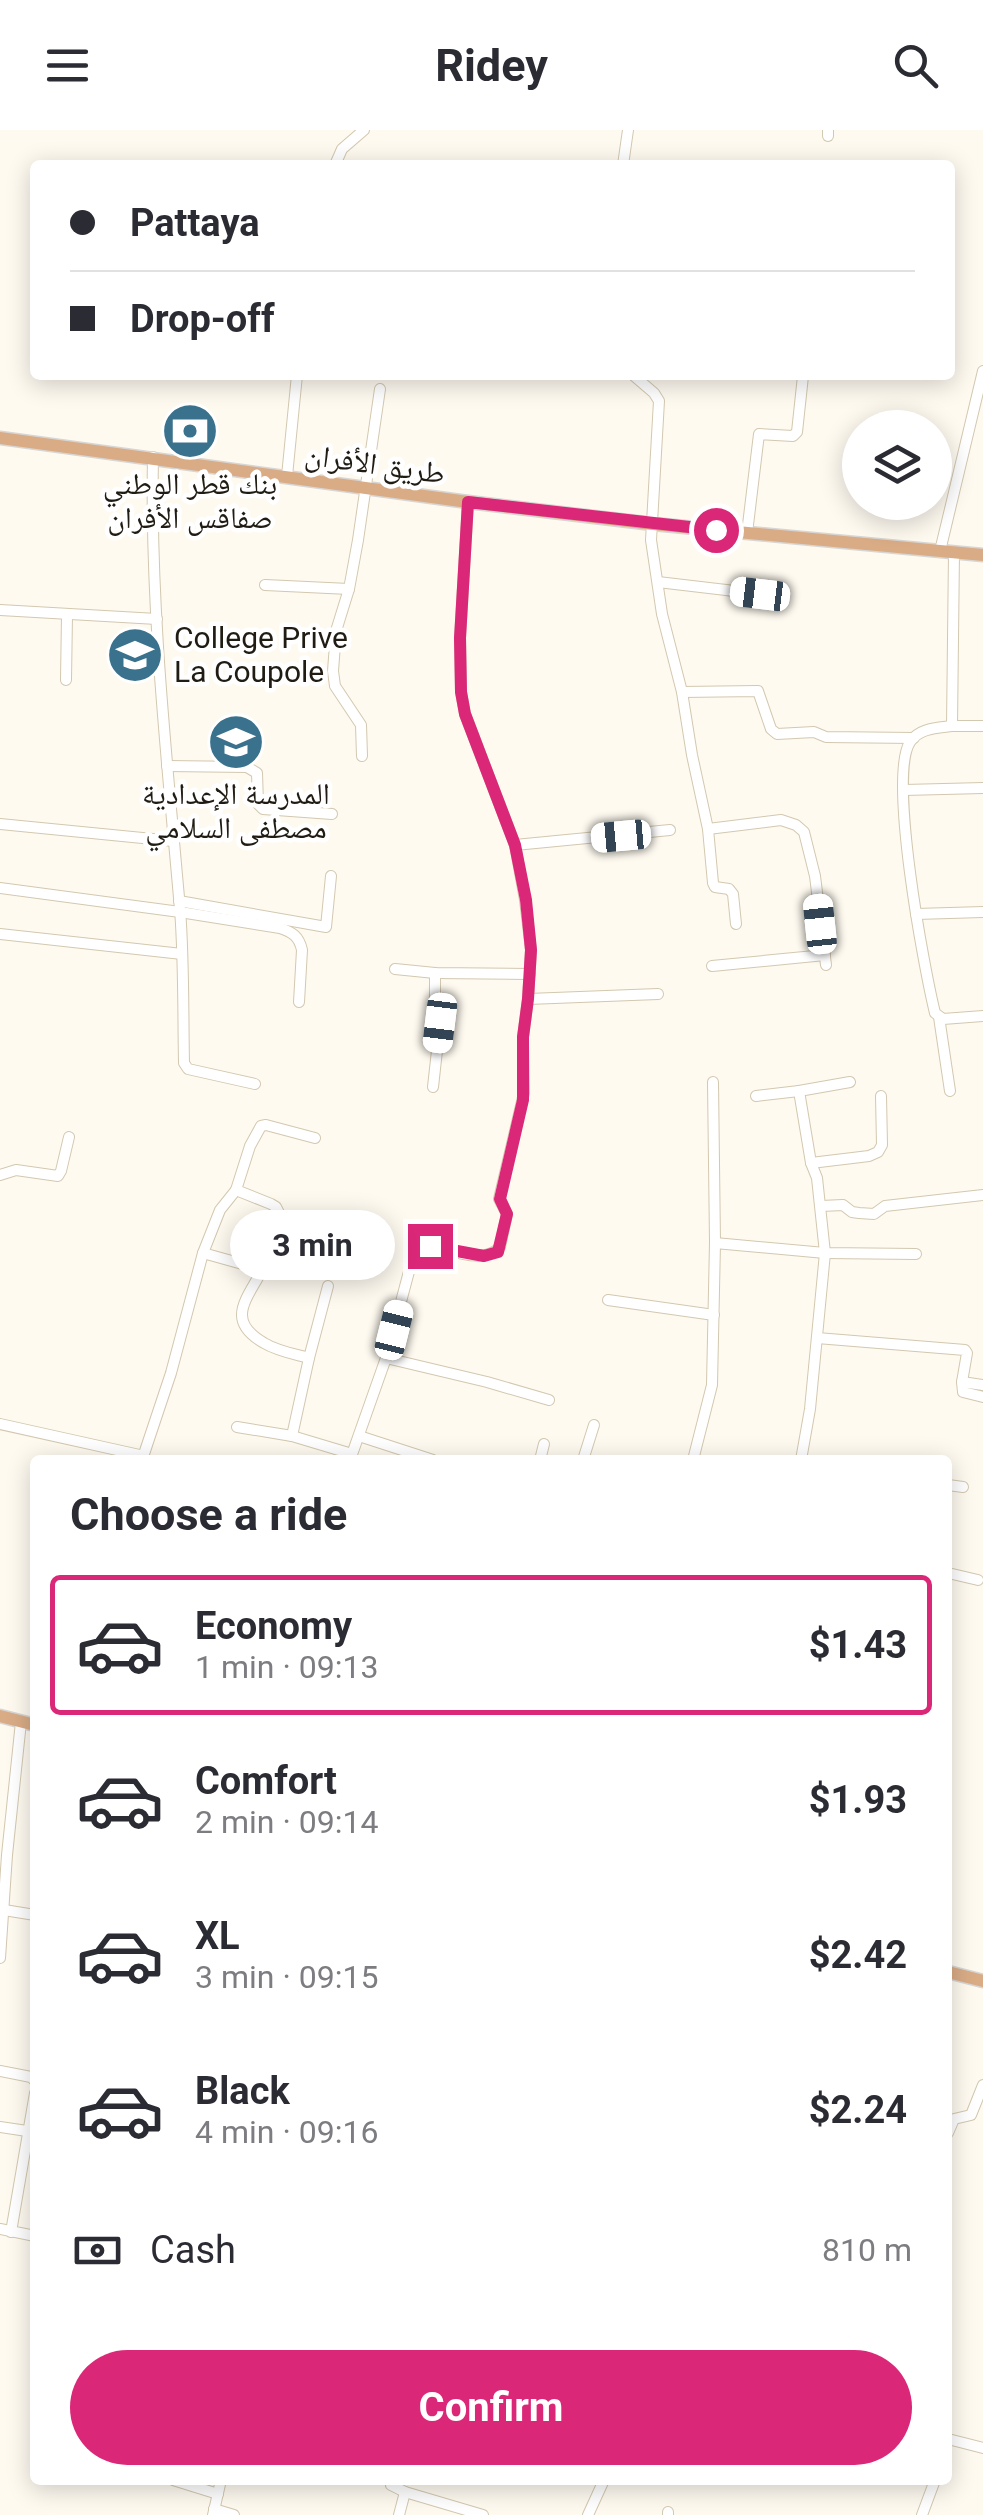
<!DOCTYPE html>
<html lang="en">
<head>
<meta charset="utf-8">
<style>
  :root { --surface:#fff; --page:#f2f2f3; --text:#2b2b33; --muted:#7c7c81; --line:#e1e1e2; --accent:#db2777 }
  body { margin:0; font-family:Roboto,"Noto Naskh Arabic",sans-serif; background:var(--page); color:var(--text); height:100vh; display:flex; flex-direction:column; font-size:38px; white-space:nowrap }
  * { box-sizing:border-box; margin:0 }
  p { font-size:32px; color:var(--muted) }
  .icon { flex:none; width:55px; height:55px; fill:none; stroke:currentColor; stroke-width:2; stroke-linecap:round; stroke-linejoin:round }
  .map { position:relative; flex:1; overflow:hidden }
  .sheet { position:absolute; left:30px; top:1325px; width:922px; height:1030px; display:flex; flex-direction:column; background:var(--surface); border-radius:10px; box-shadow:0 5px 25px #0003 }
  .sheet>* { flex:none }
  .banner { position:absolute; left:30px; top:30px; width:925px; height:220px; border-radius:10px; box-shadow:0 5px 25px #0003; display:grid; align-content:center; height:220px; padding:0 40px; background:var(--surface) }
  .controls { position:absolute; left:842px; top:280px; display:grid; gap:20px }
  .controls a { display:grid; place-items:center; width:110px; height:110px; border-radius:50%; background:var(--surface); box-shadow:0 5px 25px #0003; font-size:50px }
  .end { position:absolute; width:45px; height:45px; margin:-22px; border:12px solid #db2777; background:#fff; box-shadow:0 0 0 5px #fff }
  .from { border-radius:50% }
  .bubble { position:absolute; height:70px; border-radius:35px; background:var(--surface); box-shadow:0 5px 25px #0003; font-size:32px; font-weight:700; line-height:70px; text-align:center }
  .car { position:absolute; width:30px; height:60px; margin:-30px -15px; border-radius:12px; box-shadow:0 0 8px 2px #0007; background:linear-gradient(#fff 24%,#345 0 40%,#fff 0 76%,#345 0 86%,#fff 0) }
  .banner b { display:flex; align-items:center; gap:35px; height:95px; font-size:38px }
  .banner b+b { border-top:2px solid var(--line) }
  .banner i { width:25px; height:25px; background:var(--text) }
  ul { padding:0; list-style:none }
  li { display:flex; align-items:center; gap:30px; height:140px; margin:0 20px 15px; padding:0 20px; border:5px solid transparent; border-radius:10px }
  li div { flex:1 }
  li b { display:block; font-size:38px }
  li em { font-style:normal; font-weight:700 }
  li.on { border-color:var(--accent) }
  li>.icon { width:90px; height:90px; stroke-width:1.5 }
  h2 { padding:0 40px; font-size:45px; line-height:120px }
  .pay { display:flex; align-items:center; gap:25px; height:110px; padding:0 40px; font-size:38px }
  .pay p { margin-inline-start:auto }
  .button { display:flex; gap:20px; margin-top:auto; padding:20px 40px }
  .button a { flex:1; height:115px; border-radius:60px; background:var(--accent); color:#fff; font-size:40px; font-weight:700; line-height:115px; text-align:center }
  header { display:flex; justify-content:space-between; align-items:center; height:130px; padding:0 40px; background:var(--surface); font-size:45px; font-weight:700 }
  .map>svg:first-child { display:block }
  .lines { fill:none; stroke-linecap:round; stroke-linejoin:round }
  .minor-casing { stroke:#d3c8b0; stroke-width:12 }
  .major-casing { stroke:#d7d6d5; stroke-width:15 }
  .minor { stroke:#fff; stroke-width:10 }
  .major { stroke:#d9ac86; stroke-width:12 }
  .route { stroke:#db2777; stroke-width:12 }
  .labels { text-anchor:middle; stroke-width:9; stroke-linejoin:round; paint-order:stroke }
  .street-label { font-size:30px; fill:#201c13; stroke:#fff }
  .poi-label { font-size:30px; fill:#201c13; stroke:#fff }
</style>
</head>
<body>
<header><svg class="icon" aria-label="menu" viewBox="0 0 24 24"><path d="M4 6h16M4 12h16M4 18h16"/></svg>Ridey<svg class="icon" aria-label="search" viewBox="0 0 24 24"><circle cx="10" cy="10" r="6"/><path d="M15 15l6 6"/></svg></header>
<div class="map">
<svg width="983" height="2385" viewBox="0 0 983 2385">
  <rect width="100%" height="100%" fill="#fefaf0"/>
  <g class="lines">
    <!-- minor casing -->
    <g class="minor-casing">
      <g id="minor">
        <polyline points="828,0 828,6"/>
        <polyline points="335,35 342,19 364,0"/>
        <polyline points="623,35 628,0"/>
        <polyline points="633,245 654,263 659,271 651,410 662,484 682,562 692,625 708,699 713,753 715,757 729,759 733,764 736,794"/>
        <path d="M153 327C150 478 167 629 180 779 184 830 183 882 184 933L188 939 255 954"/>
        <polyline points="287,346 297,245"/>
        <polyline points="747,403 759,304 793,306 797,302 803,246"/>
        <polyline points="940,421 983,241"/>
        <path d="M954 422 952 596C937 598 919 598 910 612 888 646 924 838 935 883L943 889 983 886"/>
        <polyline points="658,452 760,464"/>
        <polyline points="265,455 349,459"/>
        <polyline points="0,480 157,489"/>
        <polyline points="66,550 67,485"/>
        <polyline points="682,562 758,561 771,599 777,604 814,602 826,607 914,608"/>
        <polyline points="952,596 983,596"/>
        <polyline points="362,626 361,595 335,556 333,541 336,501 349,459 358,410 380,259"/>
        <polyline points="167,636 247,637 257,643 258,674 263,679 332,684"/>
        <polyline points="904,660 983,658"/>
        <polyline points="0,694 173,711"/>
        <polyline points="708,699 781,690 796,695 804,702 815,746 826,835"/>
        <polyline points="515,715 670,700"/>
        <path d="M0 758 180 782 280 798C292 802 299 806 302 820L299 872"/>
        <polyline points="179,771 326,797 331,746"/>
        <polyline points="916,784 983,782"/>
        <polyline points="0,804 182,824"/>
        <polyline points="712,836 825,825"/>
        <polyline points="395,839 435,843 530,844"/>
        <polyline points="528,869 658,864"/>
        <polyline points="939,887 950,961"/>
        <polyline points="713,952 715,1113"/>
        <polyline points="433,957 440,893 435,868 435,843"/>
        <polyline points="756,966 799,961"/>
        <polyline points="811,1033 869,1026 878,1022 882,1015 881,966"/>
        <polyline points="0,1045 16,1040 58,1046 61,1041 69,1007"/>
        <polyline points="236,1060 220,1080 203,1123 246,1135 260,1143"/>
        <polyline points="821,1076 843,1075 852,1082 859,1083 874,1084 885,1076 983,1065"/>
        <polyline points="608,1170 714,1185"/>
        <polyline points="817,1208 965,1220 967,1223 962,1252"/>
        <path d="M309 1228C294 1224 277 1221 264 1213 224 1190 248 1168 262 1140 270 1124 277 1105 281 1087L276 1077 271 1074 236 1060 250 1016 261 996 266 995 315 1008"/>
        <polyline points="386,1228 487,1252 549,1270"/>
        <polyline points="983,1255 962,1252 963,1262 983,1267"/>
        <polyline points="0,1294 144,1326"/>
        <polyline points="237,1297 292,1306 352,1324"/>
        <polyline points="292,1306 309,1228 328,1156"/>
        <polyline points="359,1306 433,1330"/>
        <polyline points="142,1330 171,1243 203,1123"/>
        <path d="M350 1330 386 1228 411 1134C415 1125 419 1116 430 1116 452 1120 484 1135 500 1117L507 1084 499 1069 524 963 523 907 528 869 531 820 525 770 515 715 465 584 461 562 460 508 468 372"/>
        <polyline points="540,1330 544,1314"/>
        <polyline points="583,1330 594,1295"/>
        <polyline points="693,1330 712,1255 715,1113 825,1123 916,1124"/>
        <polyline points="801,1330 810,1279 825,1123 817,1048 811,1033 799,961 850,952"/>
        <polyline points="948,1355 963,1357"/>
        <polyline points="948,1443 978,1450"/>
        <polyline points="4,1780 35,1785"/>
        <polyline points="0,1828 7,1725 21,1592"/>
        <polyline points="0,1941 31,1947 35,1951"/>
        <polyline points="0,1997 27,2001"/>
        <polyline points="948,2003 954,1989 971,1985 983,1955"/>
        <polyline points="0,2099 35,2106"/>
        <polyline points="11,2102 35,1963"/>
        <polyline points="948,2309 983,2318"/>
        <polyline points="173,2350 218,2364"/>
        <polyline points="392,2350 391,2355 405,2362 483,2385"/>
        <polyline points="214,2379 234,2385"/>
        <polyline points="213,2385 221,2350"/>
        <polyline points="399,2385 405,2362"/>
        <polyline points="588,2385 604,2350"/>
        <polyline points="668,2385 668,2382"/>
        <polyline points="922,2385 935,2350"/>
      </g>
    </g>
    <!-- major casing -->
    <g class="major-casing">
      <g id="major">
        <polyline points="0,308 468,372 653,394 983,425"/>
        <polyline points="0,1586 35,1595"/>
        <polyline points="948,1842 983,1851"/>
      </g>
    </g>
    <!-- minor -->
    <use href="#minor" class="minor"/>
    <!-- major -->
    <use href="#major" class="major"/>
  </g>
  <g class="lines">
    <!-- route -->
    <polyline class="route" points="430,1116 484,1126 498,1122 507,1084 500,1069 523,970 523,907 528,869 531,820 526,770 515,715 465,584 461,562 460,508 468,372 716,400"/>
  </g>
  <!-- icons -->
  <defs>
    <g id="bank-disc" transform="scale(2.875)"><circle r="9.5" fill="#3a718c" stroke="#fff"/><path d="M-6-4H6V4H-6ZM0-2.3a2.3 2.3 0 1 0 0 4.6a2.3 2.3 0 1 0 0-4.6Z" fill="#fff"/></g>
    <g id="school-disc" transform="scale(2.875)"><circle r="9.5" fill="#3a718c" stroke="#fff"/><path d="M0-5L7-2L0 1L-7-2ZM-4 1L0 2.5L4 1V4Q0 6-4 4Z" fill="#fff"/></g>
  </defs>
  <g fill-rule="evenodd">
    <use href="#bank-disc" x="190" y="301"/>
    <use href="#school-disc" x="135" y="525"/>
    <use href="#school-disc" x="236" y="612"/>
  </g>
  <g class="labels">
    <!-- street labels -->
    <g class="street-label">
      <text transform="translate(375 334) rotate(8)" y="10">طريق الأفران</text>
    </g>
    <!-- poi labels -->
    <g class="poi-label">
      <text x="190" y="364">بنك قطر الوطني<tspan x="190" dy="34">صفاقس الأفران</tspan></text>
      <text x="174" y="518" text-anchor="start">College Prive<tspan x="174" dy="34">La Coupole</tspan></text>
      <text x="236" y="674">المدرسة الإعدادية<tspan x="236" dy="34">مصطفى السلامي</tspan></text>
    </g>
  </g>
</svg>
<div class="controls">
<a><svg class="icon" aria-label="layers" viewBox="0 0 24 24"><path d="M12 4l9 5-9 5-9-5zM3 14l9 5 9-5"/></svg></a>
</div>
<i class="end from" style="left:716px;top:400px"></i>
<i class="end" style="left:430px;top:1116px"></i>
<div class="bubble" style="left:230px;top:1080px;width:165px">3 min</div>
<i class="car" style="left:760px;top:464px;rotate:277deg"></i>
<i class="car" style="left:621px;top:706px;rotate:265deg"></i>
<i class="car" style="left:820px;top:794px;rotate:354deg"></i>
<i class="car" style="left:440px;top:893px;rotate:187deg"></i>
<i class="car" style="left:394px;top:1200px;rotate:14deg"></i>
<div class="banner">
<b><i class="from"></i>Pattaya</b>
<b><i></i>Drop-off</b>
</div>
<section class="sheet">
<h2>Choose a ride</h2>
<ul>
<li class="on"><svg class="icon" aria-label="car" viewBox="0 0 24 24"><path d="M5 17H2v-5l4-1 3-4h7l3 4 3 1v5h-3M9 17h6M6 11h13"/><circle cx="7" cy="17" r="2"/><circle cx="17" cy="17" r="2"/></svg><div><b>Economy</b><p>1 min · 09:13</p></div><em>$1.43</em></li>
<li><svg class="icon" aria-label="car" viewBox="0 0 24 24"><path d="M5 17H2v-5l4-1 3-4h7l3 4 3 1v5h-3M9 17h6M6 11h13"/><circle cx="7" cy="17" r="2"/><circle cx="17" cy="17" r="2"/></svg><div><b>Comfort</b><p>2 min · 09:14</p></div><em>$1.93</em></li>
<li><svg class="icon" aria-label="car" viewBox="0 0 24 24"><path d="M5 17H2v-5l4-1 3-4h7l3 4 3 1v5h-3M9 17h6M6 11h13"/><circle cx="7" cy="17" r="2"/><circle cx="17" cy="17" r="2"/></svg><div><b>XL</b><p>3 min · 09:15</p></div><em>$2.42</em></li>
<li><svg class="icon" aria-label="car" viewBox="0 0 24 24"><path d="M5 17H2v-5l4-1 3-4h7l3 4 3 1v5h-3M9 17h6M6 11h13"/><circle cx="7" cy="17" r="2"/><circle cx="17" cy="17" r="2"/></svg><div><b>Black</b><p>4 min · 09:16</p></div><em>$2.24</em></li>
</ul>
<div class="pay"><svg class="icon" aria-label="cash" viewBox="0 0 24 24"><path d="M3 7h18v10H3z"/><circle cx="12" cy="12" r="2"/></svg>Cash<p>810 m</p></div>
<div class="button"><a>Confirm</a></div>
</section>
</div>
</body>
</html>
